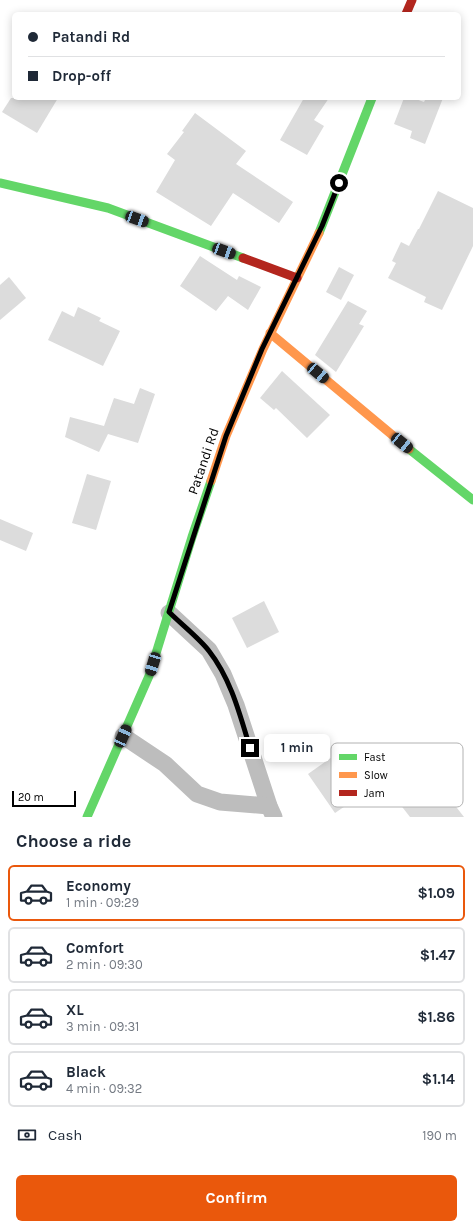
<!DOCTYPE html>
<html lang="en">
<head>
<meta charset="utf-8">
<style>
  :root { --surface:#fff; --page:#f2f2f3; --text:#1f2937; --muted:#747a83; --line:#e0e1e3; --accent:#ea580c }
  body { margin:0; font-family:Karla,sans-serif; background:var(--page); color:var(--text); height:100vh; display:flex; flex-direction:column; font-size:15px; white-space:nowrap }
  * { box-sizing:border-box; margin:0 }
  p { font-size:13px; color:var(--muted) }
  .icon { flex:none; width:22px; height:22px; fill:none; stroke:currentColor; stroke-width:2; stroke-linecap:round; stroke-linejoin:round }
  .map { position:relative; height:817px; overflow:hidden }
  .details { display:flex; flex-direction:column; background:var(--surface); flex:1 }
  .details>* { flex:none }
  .guide { position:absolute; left:12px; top:12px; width:449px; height:88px; border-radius:6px; box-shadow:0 2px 10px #0003; display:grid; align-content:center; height:88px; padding:0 16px; background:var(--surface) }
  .scale { position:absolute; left:12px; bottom:10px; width:64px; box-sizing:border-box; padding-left:4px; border:2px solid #000; border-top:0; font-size:11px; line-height:14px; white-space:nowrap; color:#000; -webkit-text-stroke:3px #fff; paint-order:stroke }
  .end { position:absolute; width:18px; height:18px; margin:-9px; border:5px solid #000; background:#fff; box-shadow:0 0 0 2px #fff }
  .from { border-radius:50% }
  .bubble { position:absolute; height:28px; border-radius:6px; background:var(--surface); box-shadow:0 2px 10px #0003; font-size:13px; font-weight:700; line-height:28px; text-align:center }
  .car { position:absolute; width:12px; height:24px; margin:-12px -6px; border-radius:5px; box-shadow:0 0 3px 1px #0007; background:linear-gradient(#222 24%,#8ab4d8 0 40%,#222 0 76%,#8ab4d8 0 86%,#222 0) }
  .guide b { display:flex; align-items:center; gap:14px; height:38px; font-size:15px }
  .guide b+b { border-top:1px solid var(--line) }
  .guide i { width:10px; height:10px; background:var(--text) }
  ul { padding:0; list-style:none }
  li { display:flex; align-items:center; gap:12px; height:56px; margin:0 8px 6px; padding:0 8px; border:2px solid var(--line); border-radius:6px }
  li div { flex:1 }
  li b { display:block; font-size:15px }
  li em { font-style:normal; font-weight:700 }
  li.active { border-color:var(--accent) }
  li>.icon { width:36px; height:36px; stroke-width:1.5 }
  h2 { padding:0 16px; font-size:18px; line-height:48px }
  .pay { display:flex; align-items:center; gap:10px; height:44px; padding:0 16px; font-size:15px }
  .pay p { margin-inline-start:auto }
  .cta { display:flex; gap:8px; margin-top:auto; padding:8px 16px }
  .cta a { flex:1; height:46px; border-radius:6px; background:var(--accent); color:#fff; font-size:16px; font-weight:700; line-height:46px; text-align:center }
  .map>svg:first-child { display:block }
  .building { fill:#dcdcdc }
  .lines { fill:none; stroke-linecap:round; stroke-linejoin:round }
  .street { stroke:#bdbdbd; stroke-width:17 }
  .fast { stroke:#63d668; stroke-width:9 }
  .slow { stroke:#ff974d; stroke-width:9 }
  .jam { stroke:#b3261e; stroke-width:9 }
  .route { stroke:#000; stroke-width:5 }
  .labels { text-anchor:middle; stroke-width:4; stroke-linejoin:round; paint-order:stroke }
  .street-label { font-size:14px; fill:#000; stroke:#fff }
  .key { fill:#fff; stroke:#b2b2b2; stroke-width:1 }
  .key-label { font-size:11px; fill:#000 }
</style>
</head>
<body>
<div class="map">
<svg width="473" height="817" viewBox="0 0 473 817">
  <rect width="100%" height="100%" fill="#fff"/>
  <!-- building -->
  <g class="building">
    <polygon points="11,98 58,98 37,133 2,112"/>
    <polygon points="304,98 329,98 314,120 324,126 307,155 280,140"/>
    <polygon points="404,98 413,98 424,102 426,98 443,98 425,144 410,138 412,131 394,124"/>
    <polygon points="195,113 246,151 236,164 293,202 279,223 233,193 211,226 156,192 175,160 167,154 184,132 182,131"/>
    <polygon points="438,191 473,208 473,246 442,310 424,302 426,297 388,278 396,263 392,261 401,242 409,246 418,229 419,229"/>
    <polygon points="200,256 237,280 239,276 261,287 248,310 228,296 216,311 180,286"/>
    <polygon points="339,267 354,275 341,300 326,292"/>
    <polygon points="9,277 26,298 0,320 0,285"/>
    <polygon points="348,301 367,311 359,324 364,326 336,372 315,355"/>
    <polygon points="78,307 101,318 99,321 120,331 103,366 48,340 62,311 74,317"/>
    <polygon points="282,371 330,415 307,438 276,408 274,410 260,398"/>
    <polygon points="140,388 155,394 138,443 108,434 99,452 65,437 70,417 104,426 114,398 134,404"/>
    <polygon points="87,474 111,481 96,530 72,523"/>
    <polygon points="0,519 33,533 26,551 0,540"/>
    <polygon points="264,601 279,632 247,648 232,618"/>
    <polygon points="332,757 350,783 393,757 401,768 399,769 407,781 425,767 464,817 410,817 382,781 335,813 308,774"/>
  </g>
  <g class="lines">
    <!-- street -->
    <g class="street">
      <polyline points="169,613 209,650 223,674 236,705 269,806 274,817"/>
      <polyline points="123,736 165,764 197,794 220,802 269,806"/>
    </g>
    <!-- fast -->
    <g class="fast">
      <polyline points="0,183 108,208 243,258"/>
      <polyline points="319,233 372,98"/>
      <polyline points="409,449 473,500"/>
      <polyline points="87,817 149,676 192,537 211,481"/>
    </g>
    <!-- slow -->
    <g class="slow">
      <polyline points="270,333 409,449"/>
      <polyline points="211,481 226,436 263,349 319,233"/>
    </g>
    <!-- jam -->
    <g class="jam">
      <polyline points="406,14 412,0"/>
      <polyline points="243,258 297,278"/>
    </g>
  </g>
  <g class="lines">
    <!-- route -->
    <path class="route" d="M250 748C240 715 231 679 209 651 200 639 181 624 169 612L226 436 262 349 322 226 339 183"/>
  </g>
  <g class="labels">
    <!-- street labels -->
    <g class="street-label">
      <text transform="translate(203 461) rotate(-71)" y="5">Patandi Rd</text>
    </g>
  </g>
  <!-- legend -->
  <rect x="331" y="743" width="132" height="64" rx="6" class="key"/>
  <rect x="339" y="754" width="18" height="6" fill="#63d668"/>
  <rect x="339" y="772" width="18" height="6" fill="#ff974d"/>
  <rect x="339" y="790" width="18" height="6" fill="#b3261e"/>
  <g class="key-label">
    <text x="364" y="761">Fast</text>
    <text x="364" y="779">Slow</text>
    <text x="364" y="797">Jam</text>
  </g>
</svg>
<div class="scale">20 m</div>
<i class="end from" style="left:339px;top:183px"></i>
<i class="end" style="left:250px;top:748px"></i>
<div class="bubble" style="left:264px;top:734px;width:66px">1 min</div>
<i class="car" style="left:137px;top:219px;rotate:110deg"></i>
<i class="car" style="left:224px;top:251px;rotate:110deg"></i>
<i class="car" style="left:318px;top:373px;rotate:130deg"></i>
<i class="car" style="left:402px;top:443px;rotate:129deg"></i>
<i class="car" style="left:153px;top:664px;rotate:197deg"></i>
<i class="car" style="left:123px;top:736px;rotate:24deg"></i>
<div class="guide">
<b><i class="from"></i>Patandi Rd</b>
<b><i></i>Drop-off</b>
</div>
</div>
<section class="details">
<h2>Choose a ride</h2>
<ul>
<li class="active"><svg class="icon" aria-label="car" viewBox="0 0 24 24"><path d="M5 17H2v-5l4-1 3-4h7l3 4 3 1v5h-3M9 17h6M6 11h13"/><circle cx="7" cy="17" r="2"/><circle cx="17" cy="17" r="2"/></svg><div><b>Economy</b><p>1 min · 09:29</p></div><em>$1.09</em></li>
<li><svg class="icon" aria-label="car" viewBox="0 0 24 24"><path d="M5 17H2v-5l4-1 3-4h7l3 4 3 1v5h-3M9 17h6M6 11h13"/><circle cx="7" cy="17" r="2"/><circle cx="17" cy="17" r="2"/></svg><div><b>Comfort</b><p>2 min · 09:30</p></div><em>$1.47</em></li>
<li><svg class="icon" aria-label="car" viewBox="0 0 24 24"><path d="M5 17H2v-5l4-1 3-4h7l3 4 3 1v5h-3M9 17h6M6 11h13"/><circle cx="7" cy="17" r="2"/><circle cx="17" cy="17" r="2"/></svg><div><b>XL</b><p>3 min · 09:31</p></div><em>$1.86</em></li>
<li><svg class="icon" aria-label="car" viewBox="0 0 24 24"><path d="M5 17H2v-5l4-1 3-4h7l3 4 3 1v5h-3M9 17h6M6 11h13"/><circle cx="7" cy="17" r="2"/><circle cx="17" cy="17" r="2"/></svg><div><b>Black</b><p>4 min · 09:32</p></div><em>$1.14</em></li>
</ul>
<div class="pay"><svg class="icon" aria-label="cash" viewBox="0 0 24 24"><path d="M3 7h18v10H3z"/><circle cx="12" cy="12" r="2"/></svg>Cash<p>190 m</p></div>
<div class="cta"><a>Confirm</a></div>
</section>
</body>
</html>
